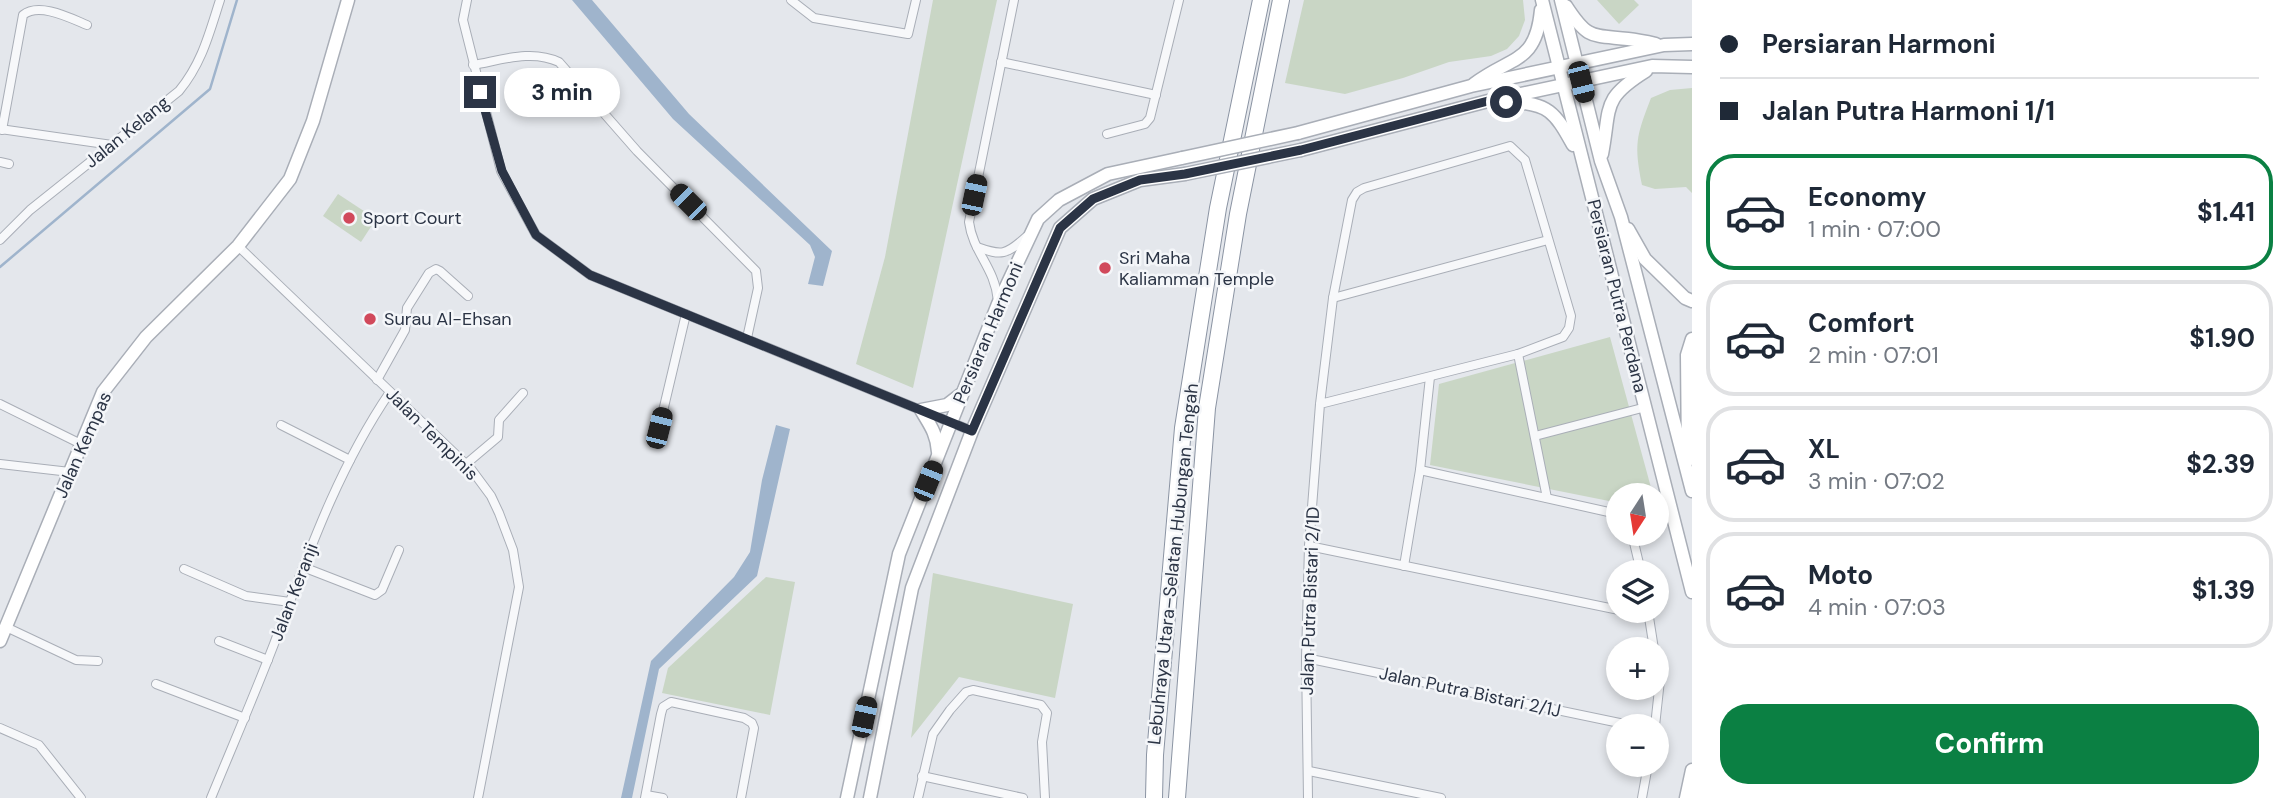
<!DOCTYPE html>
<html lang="en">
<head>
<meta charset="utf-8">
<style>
  :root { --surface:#fff; --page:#f2f2f3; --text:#1f2937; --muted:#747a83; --line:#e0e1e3; --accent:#0b8043 }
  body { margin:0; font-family:"DM Sans",sans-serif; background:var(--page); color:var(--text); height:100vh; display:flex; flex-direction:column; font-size:26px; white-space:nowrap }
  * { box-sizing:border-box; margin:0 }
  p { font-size:23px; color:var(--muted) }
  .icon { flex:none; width:38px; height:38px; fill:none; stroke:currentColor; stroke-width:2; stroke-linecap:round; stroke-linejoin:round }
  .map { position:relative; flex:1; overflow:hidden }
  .details { display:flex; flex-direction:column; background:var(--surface); width:595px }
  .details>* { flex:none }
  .hud { display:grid; align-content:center; height:154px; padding:0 28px; background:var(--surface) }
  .needle { width:46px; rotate:192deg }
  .controls { position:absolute; left:1606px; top:483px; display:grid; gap:14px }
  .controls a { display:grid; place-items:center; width:63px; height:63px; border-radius:50%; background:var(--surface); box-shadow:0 4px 10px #0003; font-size:35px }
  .end { position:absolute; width:32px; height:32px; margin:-16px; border:9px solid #2b3445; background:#fff; box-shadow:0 0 0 4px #fff }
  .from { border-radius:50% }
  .bubble { position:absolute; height:49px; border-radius:24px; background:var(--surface); box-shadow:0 4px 10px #0003; font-size:23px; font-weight:700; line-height:49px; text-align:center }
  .car { position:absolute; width:21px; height:42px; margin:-21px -10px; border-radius:9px; box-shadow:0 0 5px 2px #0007; background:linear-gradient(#222 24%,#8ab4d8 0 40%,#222 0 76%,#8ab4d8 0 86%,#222 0) }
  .hud b { display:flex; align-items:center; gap:24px; height:66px; font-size:26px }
  .hud b+b { border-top:2px solid var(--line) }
  .hud i { width:18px; height:18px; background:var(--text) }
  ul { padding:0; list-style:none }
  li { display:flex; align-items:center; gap:21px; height:116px; margin:0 14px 10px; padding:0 14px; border:4px solid var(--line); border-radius:28px }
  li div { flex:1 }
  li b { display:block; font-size:26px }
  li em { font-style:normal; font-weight:700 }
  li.active { border-color:var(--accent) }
  li>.icon { width:63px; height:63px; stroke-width:1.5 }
  .cta { display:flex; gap:14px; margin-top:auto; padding:14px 28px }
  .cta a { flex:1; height:80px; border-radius:28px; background:var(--accent); color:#fff; font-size:28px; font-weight:700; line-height:80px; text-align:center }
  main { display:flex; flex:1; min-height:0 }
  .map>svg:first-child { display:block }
  .green { fill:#c9d6c5 }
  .water { fill:#9fb4cc }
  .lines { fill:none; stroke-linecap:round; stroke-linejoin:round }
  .stream { stroke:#9fb4cc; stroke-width:2.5 }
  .street-casing { stroke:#a9aeb7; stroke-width:10 }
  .secondary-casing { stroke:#a9aeb7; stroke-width:15 }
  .highway-casing { stroke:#8b94a3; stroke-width:18 }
  .street { stroke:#f7f8fa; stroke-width:8 }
  .secondary { stroke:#fff; stroke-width:12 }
  .highway { stroke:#fff; stroke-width:16 }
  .secondary-bridge-casing { stroke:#a9aeb7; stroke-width:15; stroke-linecap:butt }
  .secondary-bridge { stroke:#fff; stroke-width:12 }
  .route { stroke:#2b3445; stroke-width:9 }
  .poi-dot { fill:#d1495b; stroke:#f4f6f9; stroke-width:2.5 }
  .labels { text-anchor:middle; stroke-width:5; stroke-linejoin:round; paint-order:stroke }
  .street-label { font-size:18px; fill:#2b3445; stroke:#f4f6f9 }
  .poi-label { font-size:18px; fill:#2b3445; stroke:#f4f6f9; text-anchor:start }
</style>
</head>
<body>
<main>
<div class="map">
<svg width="1692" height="798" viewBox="0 0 1692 798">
  <rect width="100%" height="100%" fill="#e4e7ec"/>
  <!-- green -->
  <g class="green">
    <polygon points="933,0 997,0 913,388 856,364 885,257"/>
    <polygon points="1304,0 1523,0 1525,20 1519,36 1507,49 1491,56 1449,62 1403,78 1345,94 1285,83"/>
    <polygon points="1597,0 1634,0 1639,5 1619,24"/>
    <path d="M1692 88V193L1686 187 1655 189 1642 185C1634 144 1636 137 1651 98L1670 90Z"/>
    <polygon points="338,194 376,219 361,242 323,216"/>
    <polygon points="1610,337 1653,495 1619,495 1619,503 1430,465 1439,384"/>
    <polygon points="933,573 1073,604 1055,698 959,677 911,738"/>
    <polygon points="766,577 795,582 770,715 662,693 668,668"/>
  </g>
  <!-- water -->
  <g class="water">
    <polygon points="572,0 592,0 689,114 832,251 823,286 808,284 815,257 810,245 673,119"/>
    <polygon points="776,425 790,429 757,576 659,669 632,798 621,798 651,661 734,577 750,552 762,480"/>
  </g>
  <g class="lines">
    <!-- stream -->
    <polyline class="stream" points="0,267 210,89 237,0"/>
    <!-- street casing -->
    <g class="street-casing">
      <g id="street">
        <polyline points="467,0 463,20 501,171 536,235 590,275 972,431"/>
        <polyline points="791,0 814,18 908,34 916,0"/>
        <polyline points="1001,62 1156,95"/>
        <path d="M473 65C502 60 532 49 559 62L637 151 756 271 758 288 747 338"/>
        <polyline points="0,129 112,145"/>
        <path d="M2 130 23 15C39 2 70 18 87 25"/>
        <polyline points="1107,134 1145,124 1150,118 1179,0"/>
        <polyline points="0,162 9,164"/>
        <path d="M0 240 30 210 179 91C202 63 209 34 220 0"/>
        <polyline points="238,246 471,469 491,496 499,513 513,550 519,587 478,798"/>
        <path d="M977 247C1002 256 1006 255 1026 237"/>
        <polyline points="1333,298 1548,240"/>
        <path d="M998 301C995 267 973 253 969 222L1014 0"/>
        <polyline points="1518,354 1547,498"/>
        <polyline points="377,380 405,330 407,308 429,273 436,269 440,271 468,296"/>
        <polyline points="0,404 81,444"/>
        <polyline points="281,425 350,460"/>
        <polyline points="659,428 686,314"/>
        <polyline points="1535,436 1646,407"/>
        <polyline points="0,464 70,472"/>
        <polyline points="466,464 498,437 499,420 523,393"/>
        <polyline points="1420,470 1613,513 1619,518"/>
        <polyline points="1632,534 1641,572"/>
        <polyline points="1309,546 1619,610"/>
        <polyline points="1404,566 1420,470 1430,377"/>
        <polyline points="303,567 375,595 382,590 399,550"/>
        <polyline points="184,569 246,596 290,602"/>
        <polyline points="1621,611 1649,616"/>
        <polyline points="1648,611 1654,649"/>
        <polyline points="6,627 76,660 98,661"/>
        <polyline points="219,641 268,660"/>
        <polyline points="1306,658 1634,726"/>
        <polyline points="156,684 245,718"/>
        <polyline points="1655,726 1660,680 1657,667"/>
        <polyline points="0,728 39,745 81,798"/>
        <polyline points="1309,771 1441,798"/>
        <polyline points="922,776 1023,798"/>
        <polyline points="646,795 663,798"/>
        <path d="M211 798C232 747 254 696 274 644 307 557 337 470 390 392"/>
        <polyline points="645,798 661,714 663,707 671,702 744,718 752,723 754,728 741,798"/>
        <polyline points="918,798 933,734 950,710 966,692 973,690 1041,705 1047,713 1042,742 1045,798"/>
        <polyline points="1308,798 1306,658 1309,546 1320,404 1333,298 1352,200 1357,192 1364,188 1510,146 1525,160 1571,316 1569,328 1563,337 1518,354 1320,404"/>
        <polyline points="1642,798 1648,765"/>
      </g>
    </g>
    <!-- secondary casing -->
    <g class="secondary-casing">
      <g id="secondary">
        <polyline points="1542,0 1692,592"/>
        <polyline points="1561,0 1601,161 1621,217 1692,491"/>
        <path d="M1566 6C1588 40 1592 35 1628 39 1637 40 1647 42 1656 44"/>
        <path d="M1474 84C1511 56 1536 64 1541 10"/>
        <path d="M1510 102C1548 103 1555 112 1573 145"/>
        <polyline points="1298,133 1471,86 1664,45 1692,44"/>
        <polyline points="1301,150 1488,101 1652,66 1692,67"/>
        <path d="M1602 154C1611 107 1601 99 1646 71"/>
        <polyline points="1628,229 1645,259 1685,298 1692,301"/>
        <path d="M938 452C937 434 930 425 921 410L947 405 960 395"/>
        <polyline points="1688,460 1687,355 1692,339"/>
        <polyline points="0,641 103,392 146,337 238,246 290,179 313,121 348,0"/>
        <polyline points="847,798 899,554 998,304 1038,219 1059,200 1108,174 1182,158"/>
        <polyline points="870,798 912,588 972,431 1060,228 1093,199 1140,180 1185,174"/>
        <polyline points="1686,798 1692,770"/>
      </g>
    </g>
    <!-- highway casing -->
    <g class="highway-casing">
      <g id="highway">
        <polyline points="1154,798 1155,755 1183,428 1218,208 1261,0"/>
        <polyline points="1177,798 1207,408 1238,214 1281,0"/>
      </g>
    </g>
    <!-- street -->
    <use href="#street" class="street"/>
    <!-- secondary -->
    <use href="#secondary" class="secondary"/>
    <!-- highway -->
    <use href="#highway" class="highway"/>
    <!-- secondary-bridge casing -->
    <g class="secondary-bridge-casing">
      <g id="secondary-bridge">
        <polyline points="1182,158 1298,133"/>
        <polyline points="1185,174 1301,150"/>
      </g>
    </g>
    <!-- secondary-bridge -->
    <use href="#secondary-bridge" class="secondary-bridge"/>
  </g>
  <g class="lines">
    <!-- route -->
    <polyline class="route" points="480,92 502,171 536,235 590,275 972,431 1060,228 1093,199 1140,180 1185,174 1301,150 1488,101 1506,102"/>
  </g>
  <!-- markers -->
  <g class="poi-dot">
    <circle cx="349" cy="218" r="7"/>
    <circle cx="1105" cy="268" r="7"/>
    <circle cx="370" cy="319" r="7"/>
  </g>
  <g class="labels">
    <!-- street labels -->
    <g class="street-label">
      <text transform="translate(127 132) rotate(-39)" y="6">Jalan Kelang</text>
      <text transform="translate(1617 296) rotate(76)" y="6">Persiaran Putra Perdana</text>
      <text transform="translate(988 333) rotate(-67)" y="6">Persiaran Harmoni</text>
      <text transform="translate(432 434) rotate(45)" y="6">Jalan Tempinis</text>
      <text transform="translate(83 445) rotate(-66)" y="6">Jalan Kempas</text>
      <text transform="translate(1173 564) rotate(-84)" y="6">Lebuhraya Utara–Selatan Hubungan Tengah</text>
      <text transform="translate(294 592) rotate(-69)" y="6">Jalan Keranji</text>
      <text transform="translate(1310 601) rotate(-88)" y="6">Jalan Putra Bistari 2/1D</text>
      <text transform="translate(1470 692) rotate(12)" y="6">Jalan Putra Bistari 2/1J</text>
    </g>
    <!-- poi labels -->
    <g class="poi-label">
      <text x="363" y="224">Sport Court</text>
      <text x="1119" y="264">Sri Maha<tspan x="1119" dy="21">Kaliamman Temple</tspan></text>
      <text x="384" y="325">Surau Al-Ehsan</text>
    </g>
  </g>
</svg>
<div class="controls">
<a><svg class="needle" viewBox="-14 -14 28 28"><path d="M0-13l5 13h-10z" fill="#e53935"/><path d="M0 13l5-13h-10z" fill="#747a83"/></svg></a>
<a><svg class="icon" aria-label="layers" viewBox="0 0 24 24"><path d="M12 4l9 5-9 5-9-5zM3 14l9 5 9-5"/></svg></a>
<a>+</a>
<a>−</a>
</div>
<i class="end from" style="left:1506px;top:102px"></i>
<i class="end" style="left:480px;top:92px"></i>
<div class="bubble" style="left:504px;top:68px;width:116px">3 min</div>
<i class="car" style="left:1581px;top:82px;rotate:166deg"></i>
<i class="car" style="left:974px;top:195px;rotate:12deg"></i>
<i class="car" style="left:688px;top:202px;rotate:315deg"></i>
<i class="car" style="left:659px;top:428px;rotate:14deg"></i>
<i class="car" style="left:928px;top:481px;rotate:22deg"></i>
<i class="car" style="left:864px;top:717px;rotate:12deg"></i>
</div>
<section class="details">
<div class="hud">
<b><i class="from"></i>Persiaran Harmoni</b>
<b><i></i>Jalan Putra Harmoni 1/1</b>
</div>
<ul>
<li class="active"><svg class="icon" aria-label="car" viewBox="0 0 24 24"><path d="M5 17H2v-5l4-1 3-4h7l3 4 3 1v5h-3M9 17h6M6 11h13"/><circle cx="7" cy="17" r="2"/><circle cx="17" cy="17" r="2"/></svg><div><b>Economy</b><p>1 min · 07:00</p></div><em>$1.41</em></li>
<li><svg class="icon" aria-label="car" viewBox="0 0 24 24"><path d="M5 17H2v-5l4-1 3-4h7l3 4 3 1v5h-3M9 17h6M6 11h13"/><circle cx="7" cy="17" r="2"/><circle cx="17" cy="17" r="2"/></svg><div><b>Comfort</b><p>2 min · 07:01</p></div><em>$1.90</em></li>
<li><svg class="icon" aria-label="car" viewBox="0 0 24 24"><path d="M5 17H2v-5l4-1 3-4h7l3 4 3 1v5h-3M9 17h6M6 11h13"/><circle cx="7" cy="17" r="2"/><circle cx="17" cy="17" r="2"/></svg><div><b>XL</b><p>3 min · 07:02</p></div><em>$2.39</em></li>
<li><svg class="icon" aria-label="car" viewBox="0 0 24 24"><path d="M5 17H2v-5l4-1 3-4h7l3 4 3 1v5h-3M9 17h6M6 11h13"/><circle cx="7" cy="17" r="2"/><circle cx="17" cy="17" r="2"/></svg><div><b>Moto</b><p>4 min · 07:03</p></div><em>$1.39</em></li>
</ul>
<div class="cta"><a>Confirm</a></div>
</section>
</main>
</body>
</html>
